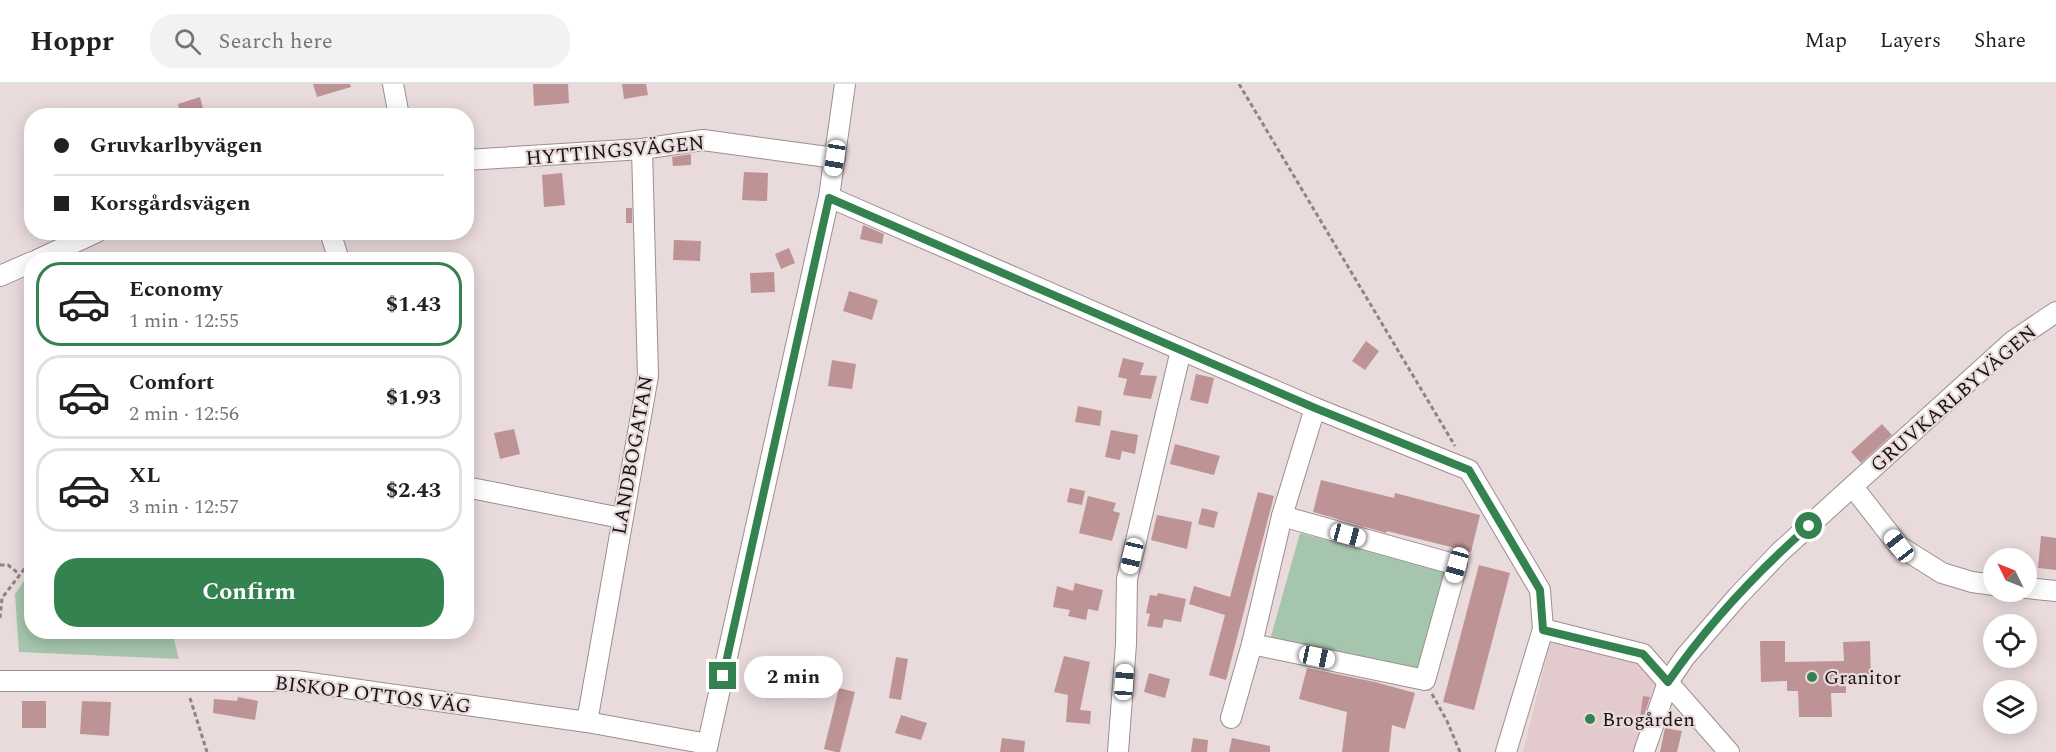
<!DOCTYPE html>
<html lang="en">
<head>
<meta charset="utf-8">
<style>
  :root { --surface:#fff; --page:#f2f2f2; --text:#202124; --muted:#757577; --line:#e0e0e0; --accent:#358251 }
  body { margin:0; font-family:Spectral,serif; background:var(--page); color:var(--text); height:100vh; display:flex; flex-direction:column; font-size:22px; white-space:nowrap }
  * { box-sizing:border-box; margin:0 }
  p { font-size:20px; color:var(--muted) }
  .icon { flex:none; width:33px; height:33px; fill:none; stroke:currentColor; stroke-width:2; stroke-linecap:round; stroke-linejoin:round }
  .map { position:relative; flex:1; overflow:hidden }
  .sheet { position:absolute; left:24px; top:168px; width:450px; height:387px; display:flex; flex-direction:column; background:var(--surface); border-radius:24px; box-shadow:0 3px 15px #0003 }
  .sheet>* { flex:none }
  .hud { position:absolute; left:24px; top:24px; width:450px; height:132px; border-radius:24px; box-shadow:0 3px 15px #0003; display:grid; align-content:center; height:132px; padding:0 30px; background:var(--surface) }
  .needle { width:39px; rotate:313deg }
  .tools { position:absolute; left:1983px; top:464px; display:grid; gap:12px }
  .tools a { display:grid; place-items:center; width:54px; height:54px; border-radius:50%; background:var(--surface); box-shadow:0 3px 15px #0003; font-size:30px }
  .end { position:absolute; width:27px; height:27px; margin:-14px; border:8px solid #358251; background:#fff; box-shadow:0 0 0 3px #fff }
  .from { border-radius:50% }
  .bubble { position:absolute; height:42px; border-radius:21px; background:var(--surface); box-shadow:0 3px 15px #0003; font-size:20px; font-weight:700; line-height:42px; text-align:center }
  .car { position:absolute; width:18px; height:36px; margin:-18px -9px; border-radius:8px; box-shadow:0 0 4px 2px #0007; background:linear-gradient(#fff 24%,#345 0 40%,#fff 0 76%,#345 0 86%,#fff 0) }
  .hud b { display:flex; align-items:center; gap:21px; height:57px; font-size:22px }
  .hud b+b { border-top:2px solid var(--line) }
  .hud i { width:15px; height:15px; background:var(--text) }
  ul { padding:10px 0 0; list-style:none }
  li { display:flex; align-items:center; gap:18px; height:84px; margin:0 12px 9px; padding:0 18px; border:3px solid var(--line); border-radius:24px }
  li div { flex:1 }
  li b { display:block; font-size:22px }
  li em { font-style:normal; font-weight:700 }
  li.on { border-color:var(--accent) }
  li>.icon { width:54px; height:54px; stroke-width:1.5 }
  .primary-button { display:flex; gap:12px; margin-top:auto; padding:12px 30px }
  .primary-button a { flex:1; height:69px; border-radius:24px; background:var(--accent); color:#fff; font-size:24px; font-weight:700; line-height:69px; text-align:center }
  header { display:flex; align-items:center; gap:36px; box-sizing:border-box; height:84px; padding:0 30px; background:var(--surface); border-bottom:2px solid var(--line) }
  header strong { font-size:28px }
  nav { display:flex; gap:33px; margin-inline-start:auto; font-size:21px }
  .search { width:420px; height:54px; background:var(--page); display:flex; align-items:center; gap:15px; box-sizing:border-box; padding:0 21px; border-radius:24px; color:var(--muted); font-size:22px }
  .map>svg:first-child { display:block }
  .built { fill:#e3cbcd }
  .green { fill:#a5c6ad }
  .building { fill:#bd9396 }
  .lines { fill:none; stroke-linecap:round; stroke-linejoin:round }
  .minor-casing { stroke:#9c8e8f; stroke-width:22 }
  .path { stroke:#8e8485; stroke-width:3; stroke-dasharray:4.5 3; stroke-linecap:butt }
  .minor { stroke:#fff; stroke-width:20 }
  .route { stroke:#358251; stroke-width:8 }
  .poi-dot { fill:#358251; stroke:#e9dadb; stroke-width:2 }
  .labels { text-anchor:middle; stroke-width:4.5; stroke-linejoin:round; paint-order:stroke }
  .street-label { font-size:20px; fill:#181314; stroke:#e9dadb }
  .poi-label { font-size:20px; fill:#181314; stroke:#e9dadb; text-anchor:start }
</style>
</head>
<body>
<header>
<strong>Hoppr</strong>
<div class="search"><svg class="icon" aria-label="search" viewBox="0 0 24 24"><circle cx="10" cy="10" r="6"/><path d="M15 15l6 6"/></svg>Search here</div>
<nav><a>Map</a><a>Layers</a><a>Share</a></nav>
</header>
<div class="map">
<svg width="2056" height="668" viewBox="0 0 2056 668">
  <rect width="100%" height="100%" fill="#e9dadb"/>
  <!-- built -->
  <polygon class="built" points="1551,555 1637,578 1662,602 1637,668 1523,668"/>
  <!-- green -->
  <g class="green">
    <polygon points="1300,449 1448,487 1418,589 1270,556"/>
    <polygon points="31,487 32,548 172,548 179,575 19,568 15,510"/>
  </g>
  <!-- building -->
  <g class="building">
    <polygon points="313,0 350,0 351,3 317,13"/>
    <polygon points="533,0 568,0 569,19 534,22"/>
    <polygon points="622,0 646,0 648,11 624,15"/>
    <polygon points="200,13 205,32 181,32 178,20"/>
    <polygon points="691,70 691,81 673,82 672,73"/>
    <polygon points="744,88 768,89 767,117 742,116"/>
    <polygon points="562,89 565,121 544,123 542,91"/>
    <rect x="626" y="124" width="6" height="15"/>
    <polygon points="863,141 884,150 882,160 860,155"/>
    <polygon points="674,156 701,157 700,177 673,176"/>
    <polygon points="789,164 795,179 781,185 775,170"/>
    <polygon points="774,188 775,208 751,209 750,189"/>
    <polygon points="849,207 878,216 872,236 843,227"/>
    <polygon points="1366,257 1379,267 1365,286 1352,277"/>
    <polygon points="1123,274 1144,279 1140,291 1157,292 1151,315 1123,311 1127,295 1118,293"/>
    <polygon points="832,276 856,280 852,305 828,302"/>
    <polygon points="1196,290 1214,294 1208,320 1190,316"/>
    <polygon points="1078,322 1102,327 1100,342 1075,338"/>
    <polygon points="1882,340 1892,351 1861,379 1851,368"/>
    <polygon points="514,345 520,370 500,375 494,349"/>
    <polygon points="1111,346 1138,351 1135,370 1122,367 1120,376 1105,373"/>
    <polygon points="1175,360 1220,372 1214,391 1170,380"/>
    <polygon points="1321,396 1394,414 1395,409 1480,431 1471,468 1387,447 1386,449 1313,428"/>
    <polygon points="1070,404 1085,407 1082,421 1067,418"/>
    <polygon points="1258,408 1274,412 1226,596 1209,591 1225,531 1189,520 1194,502 1230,513"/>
    <polygon points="1088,412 1116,419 1113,427 1120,429 1112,457 1079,449"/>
    <polygon points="1202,424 1218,428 1214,444 1198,440"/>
    <polygon points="1157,431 1192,438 1187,465 1151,456"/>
    <polygon points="2041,452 2056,454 2056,486 2038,484"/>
    <polygon points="1479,481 1510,489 1474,626 1443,618"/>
    <polygon points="1075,499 1103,506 1098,527 1088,525 1086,536 1068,532 1070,526 1053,523 1057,502 1073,507"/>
    <polygon points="1158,509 1186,515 1181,538 1164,535 1162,544 1147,542 1150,530 1146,529 1150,511 1157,512"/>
    <polygon points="1760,557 1785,557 1785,578 1844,577 1843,558 1870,557 1871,599 1846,599 1846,609 1831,609 1832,633 1799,633 1798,607 1787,607 1787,597 1761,598"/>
    <polygon points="1064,572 1090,578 1080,626 1091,627 1090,640 1066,638 1068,611 1054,608"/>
    <polygon points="896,573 908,575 901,616 889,614"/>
    <polygon points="1307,584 1375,598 1415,609 1405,645 1392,641 1389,668 1342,668 1347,628 1299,615"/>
    <polygon points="1149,589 1170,595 1165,614 1144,608"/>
    <polygon points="839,604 855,608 840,668 836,668 824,665"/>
    <polygon points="1643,612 1650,613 1641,641 1639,641"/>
    <polygon points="238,613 258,617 255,636 213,629 214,615 237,617"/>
    <rect x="22" y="617" width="24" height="27"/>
    <polygon points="82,617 111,618 109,652 80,650"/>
    <polygon points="901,631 927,639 921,656 895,649"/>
    <polygon points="1665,644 1682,647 1677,668 1660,668"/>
    <polygon points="1002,654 1025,657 1024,668 1000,668"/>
    <polygon points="1193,654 1208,656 1207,668 1191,668"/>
    <polygon points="1232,654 1270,662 1270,668 1229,668"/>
  </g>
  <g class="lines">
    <!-- minor casing -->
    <g class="minor-casing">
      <g id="minor">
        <polyline points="393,0 399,32"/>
        <polyline points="466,76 642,65 703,56 835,74"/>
        <polyline points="829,113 1315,324 1469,386 1540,506 1543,545 1506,668"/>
        <polyline points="330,148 339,176"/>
        <polyline points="37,176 97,148"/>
        <polyline points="0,192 32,178"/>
        <polyline points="466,403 621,434"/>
        <polyline points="1853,403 1899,462 1942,489 1972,498 1994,501"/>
        <polyline points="2026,504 2056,507"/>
        <polyline points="1543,545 1643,570 1729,668"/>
        <polyline points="1252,560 1425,596 1457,481 1282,432"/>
        <polyline points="0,597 296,597 587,638 708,660"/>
        <polyline points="1231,634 1252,560 1282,432 1315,324"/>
        <polyline points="587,638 648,292 642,65"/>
        <polyline points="706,668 829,113 845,0"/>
        <polyline points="1118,668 1126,560 1127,495 1181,266"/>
        <polyline points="1644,668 1668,598 1685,573 1738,512 1780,468 2013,257 2056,228"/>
      </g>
    </g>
    <!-- path -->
    <g class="path">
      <polyline points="1239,0 1455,362"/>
      <polyline points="0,481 8,481 19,490"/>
      <polyline points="0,534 2,514 32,475"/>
      <polyline points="1432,610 1447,637 1460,668"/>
      <polyline points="190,614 207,668"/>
    </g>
    <!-- minor -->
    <use href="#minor" class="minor"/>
  </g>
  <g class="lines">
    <!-- route -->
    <path class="route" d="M723 592 829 114 1315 324 1469 386 1540 506 1543 546 1643 570 1668 598C1708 540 1757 488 1809 442"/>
  </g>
  <!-- markers -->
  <g class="poi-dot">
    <circle cx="1812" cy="593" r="6"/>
    <circle cx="1590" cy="635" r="6"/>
  </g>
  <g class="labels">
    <!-- street labels -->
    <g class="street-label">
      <text transform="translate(615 66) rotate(-5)" y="7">HYTTINGSVÄGEN</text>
      <text transform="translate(1953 314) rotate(-41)" y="7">GRUVKARLBYVÄGEN</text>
      <text transform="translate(632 371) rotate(-80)" y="7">LANDBOGATAN</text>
      <text transform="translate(373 610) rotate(7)" y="7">BISKOP OTTOS VÄG</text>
    </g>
    <!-- poi labels -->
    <g class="poi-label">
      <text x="1824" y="600">Granitor</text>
      <text x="1602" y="642">Brogården</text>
    </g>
  </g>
</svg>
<div class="tools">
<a><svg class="needle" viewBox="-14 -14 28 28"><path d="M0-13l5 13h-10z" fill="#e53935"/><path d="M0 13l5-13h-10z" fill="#757577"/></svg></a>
<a><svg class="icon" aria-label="locate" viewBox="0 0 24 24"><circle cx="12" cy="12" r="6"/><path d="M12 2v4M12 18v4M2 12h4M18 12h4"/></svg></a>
<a><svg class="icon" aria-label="layers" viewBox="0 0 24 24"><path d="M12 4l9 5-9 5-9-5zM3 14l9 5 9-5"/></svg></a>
</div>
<i class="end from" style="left:1809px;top:442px"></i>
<i class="end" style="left:723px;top:592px"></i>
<div class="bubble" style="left:744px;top:572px;width:99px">2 min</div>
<i class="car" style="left:835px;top:74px;rotate:189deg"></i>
<i class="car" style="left:1348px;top:451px;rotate:105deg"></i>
<i class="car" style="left:1899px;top:462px;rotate:322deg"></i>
<i class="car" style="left:1132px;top:472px;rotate:193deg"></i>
<i class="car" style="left:1457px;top:481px;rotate:196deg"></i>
<i class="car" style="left:1317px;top:573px;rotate:102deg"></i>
<i class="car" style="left:1124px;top:598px;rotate:4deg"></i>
<div class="hud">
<b><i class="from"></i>Gruvkarlbyvägen</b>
<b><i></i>Korsgårdsvägen</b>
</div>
<section class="sheet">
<ul>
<li class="on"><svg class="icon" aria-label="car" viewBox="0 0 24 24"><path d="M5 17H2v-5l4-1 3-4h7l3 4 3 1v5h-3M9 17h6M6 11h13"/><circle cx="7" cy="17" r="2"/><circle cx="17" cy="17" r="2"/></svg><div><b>Economy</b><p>1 min · 12:55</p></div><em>$1.43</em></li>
<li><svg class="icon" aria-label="car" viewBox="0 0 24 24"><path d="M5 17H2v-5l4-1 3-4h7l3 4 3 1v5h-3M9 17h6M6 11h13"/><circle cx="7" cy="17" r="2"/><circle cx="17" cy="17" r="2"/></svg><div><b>Comfort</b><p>2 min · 12:56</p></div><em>$1.93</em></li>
<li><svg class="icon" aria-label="car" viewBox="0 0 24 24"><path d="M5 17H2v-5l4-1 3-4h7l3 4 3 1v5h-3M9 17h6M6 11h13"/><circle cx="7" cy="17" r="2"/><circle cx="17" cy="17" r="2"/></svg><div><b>XL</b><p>3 min · 12:57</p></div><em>$2.43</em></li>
</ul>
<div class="primary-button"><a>Confirm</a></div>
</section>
</div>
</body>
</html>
